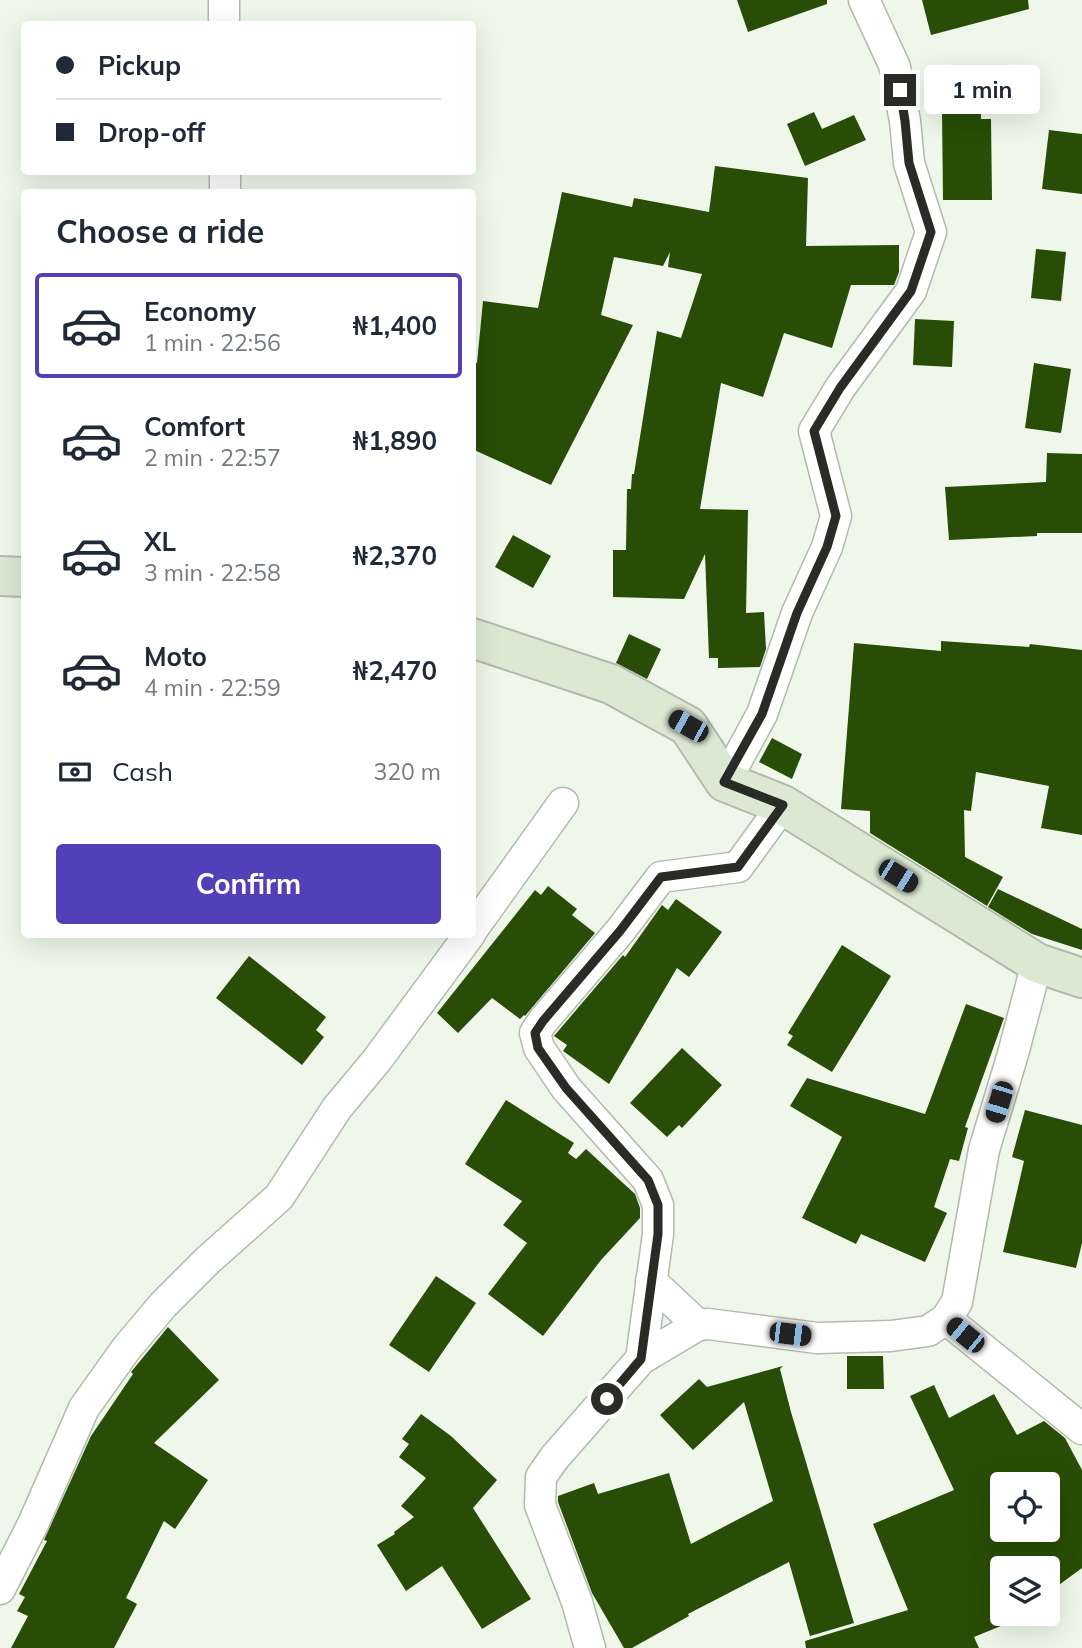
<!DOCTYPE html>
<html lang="en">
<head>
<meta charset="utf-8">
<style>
  :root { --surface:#fff; --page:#f6f6f7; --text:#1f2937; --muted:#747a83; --line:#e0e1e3; --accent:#5240b8 }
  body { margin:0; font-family:Mulish,sans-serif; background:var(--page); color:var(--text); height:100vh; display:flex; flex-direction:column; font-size:26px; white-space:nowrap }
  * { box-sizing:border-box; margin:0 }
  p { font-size:23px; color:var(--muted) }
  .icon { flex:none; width:38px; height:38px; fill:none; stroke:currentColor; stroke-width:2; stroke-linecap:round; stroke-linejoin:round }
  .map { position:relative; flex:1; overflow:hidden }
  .details { position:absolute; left:21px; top:189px; width:455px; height:749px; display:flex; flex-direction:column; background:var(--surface); border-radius:7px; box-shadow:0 7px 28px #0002 }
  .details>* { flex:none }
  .top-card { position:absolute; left:21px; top:21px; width:455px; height:154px; border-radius:7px; box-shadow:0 7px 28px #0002; display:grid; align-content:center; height:154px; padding:0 35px; background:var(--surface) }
  .tools { position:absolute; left:990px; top:1472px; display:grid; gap:14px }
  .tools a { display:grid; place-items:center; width:70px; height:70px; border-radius:7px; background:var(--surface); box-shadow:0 7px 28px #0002; font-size:35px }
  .end { position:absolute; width:32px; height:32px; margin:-16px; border:9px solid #282b26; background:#fff; box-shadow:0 0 0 4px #fff }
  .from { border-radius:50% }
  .bubble { position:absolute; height:49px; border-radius:7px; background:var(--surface); box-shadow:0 7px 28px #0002; font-size:23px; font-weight:700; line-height:49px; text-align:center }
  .car { position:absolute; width:21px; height:42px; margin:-21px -10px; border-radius:9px; box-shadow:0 0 5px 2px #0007; background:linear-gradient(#222 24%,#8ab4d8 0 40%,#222 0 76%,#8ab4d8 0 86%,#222 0) }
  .top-card b { display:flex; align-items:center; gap:24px; height:66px; font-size:26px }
  .top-card b+b { border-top:2px solid var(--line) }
  .top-card i { width:18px; height:18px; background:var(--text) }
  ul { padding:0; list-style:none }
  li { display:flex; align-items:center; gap:21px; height:105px; margin:0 14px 10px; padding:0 21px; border:4px solid transparent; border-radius:7px }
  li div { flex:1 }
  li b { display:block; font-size:26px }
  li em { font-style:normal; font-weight:700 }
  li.active { border-color:var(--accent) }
  li>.icon { width:63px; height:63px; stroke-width:1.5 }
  h2 { padding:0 35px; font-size:32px; line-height:84px }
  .pay { display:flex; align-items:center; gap:18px; height:77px; padding:0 35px; font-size:26px }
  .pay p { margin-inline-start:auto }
  .action { display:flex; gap:14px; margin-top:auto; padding:14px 35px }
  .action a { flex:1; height:80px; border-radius:7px; background:var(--accent); color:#fff; font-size:28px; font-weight:700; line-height:80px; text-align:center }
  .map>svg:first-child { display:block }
  .building { fill:#294d06; fill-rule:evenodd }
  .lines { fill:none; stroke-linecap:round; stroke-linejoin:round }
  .street-casing { stroke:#b2baad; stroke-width:33 }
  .secondary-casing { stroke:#b2baad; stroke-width:42 }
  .street { stroke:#fff; stroke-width:30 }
  .secondary { stroke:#dbe8d2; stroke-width:38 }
  .route { stroke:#282b26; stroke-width:9 }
</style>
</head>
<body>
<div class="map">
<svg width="1082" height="1648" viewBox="0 0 1082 1648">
  <rect width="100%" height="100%" fill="#eef7e9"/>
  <!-- building -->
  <g class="building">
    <polygon points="737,0 827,0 827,4 748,32"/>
    <polygon points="922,0 1028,0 1029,9 931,35"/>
    <polygon points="980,68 981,119 991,119 992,200 943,200 942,112 934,112 933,70"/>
    <polygon points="814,112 822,129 854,115 866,140 805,166 787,124"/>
    <polygon points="1049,130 1082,134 1082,194 1042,189"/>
    <polygon points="715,166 808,178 806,246 899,245 899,272 894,285 851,285 832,348 784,333 763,397 721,383 700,509 748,510 746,613 764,612 766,649 760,667 718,668 718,658 709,658 705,554 684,599 613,597 613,550 626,550 627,489 631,489 632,474 634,474 657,331 681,338 702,274 668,267 670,252 663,266 614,257 601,315 633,325 551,485 472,449 472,361 477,363 483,301 538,308 562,192 632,207 634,198 709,212"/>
    <polygon points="1036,249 1066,252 1061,301 1031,298"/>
    <polygon points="915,319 954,321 952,367 913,365"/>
    <polygon points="1034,363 1071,369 1061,433 1025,428"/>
    <polygon points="1047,453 1082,454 1082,533 1037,533 1037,536 949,540 945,487 1046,482"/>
    <polygon points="513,535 551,556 533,588 495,567"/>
    <polygon points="629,634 661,649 647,679 616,663"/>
    <polygon points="941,641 1029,647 1030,644 1082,650 1082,835 1041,828 1049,786 976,772 971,811 964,810 965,857 1003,877 987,906 870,833 870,811 841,809 854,643 941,651"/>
    <polygon points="772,738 802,754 792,779 759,762"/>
    <polygon points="548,886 577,909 572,915 595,933 525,1016 524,1015 520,1019 492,998 458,1033 437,1013 535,890 541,895"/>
    <polygon points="998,889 1082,929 1082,950 1032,934 988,907"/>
    <polygon points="676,899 722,932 689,977 677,968 609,1084 563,1051 567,1045 554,1036 623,955 625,957 662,905 668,910"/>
    <polygon points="842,945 891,976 832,1072 787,1045 793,1036 788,1033"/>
    <polygon points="249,956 326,1017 316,1030 324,1037 302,1065 216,998"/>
    <polygon points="966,1004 1004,1018 965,1127 968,1128 959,1161 950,1159 934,1207 947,1213 925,1262 861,1234 856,1244 802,1218 842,1137 790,1106 807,1078 925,1114"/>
    <polygon points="682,1048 722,1085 682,1128 679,1125 667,1137 630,1103"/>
    <polygon points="506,1100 574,1143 568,1153 576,1159 586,1149 635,1194 640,1208 640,1218 601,1260 543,1336 488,1294 527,1243 503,1225 522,1201 465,1164"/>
    <polygon points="1025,1110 1082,1125 1082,1243 1076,1268 1003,1252 1024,1161 1012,1157"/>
    <polygon points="436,1276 476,1303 429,1372 389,1345"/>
    <polygon points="168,1327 219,1380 154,1443 208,1480 175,1529 164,1521 126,1598 137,1604 114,1648 11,1648 28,1616 17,1611 25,1597 19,1594 47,1541 44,1540 91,1436 133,1374 131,1372"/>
    <polygon points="847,1356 883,1356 884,1389 847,1389"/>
    <polygon points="783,1366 780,1369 791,1412 854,1623 810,1636 789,1562 688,1614 689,1616 632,1648 624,1648 592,1593 558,1502 558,1496 594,1483 598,1494 669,1473 691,1544 773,1501 744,1402 693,1450 660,1415 699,1379 707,1387"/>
    <path d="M934 1385 949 1418 994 1394 1017 1435 1044 1421 1065 1438 1082 1470V1568L1048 1593V1568H1003V1614H1020L1017 1616 1018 1619 974 1637 979 1648H806L805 1641 908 1610 873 1524 954 1490 910 1396ZM1003 1484H1048V1530H1003Z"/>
    <polygon points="421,1414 451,1436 497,1480 473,1508 531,1599 482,1629 442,1566 406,1591 377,1545 395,1534 394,1532 414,1517 401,1506 426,1478 399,1457 409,1444 402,1439"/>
  </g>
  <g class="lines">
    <!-- street casing -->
    <g class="street-casing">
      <g id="street">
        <polyline points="224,0 224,24"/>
        <polyline points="225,172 225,192"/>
        <polyline points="725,782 762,714 797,613 827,547 836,516 814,431 840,388 911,291 931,232 909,163 905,121 895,67 864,0"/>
        <polyline points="472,930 563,803"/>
        <polyline points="651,1281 698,1325"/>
        <polyline points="946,1319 1082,1429"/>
        <polyline points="641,1359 658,1234 658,1205 648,1180 566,1088 539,1048 535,1033 543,1021 620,931 661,877 738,867 783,805"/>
        <polyline points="0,1589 33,1524 84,1408 126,1349 163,1305 208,1260 279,1197 337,1108 377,1060 470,934"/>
        <polyline points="590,1648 577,1602 540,1505 541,1477 555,1457 641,1359 698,1325 708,1324 817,1338 891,1336 928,1331 946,1319 957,1302 984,1150 1013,1054 1037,963"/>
      </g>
    </g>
    <!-- secondary casing -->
    <g class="secondary-casing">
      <g id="secondary">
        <polyline points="0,576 24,577"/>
        <polyline points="472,638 611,684 688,726 725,782 783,805 1037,963 1082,978"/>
      </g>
    </g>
    <!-- street -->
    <use href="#street" class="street"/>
    <!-- secondary -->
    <use href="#secondary" class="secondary"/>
  </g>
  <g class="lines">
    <!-- route -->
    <polyline class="route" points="607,1399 641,1359 658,1234 658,1205 648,1180 566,1088 538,1048 535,1033 543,1021 620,931 661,877 738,867 783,805 724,782 762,714 797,613 827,547 836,516 814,431 840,388 911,291 931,232 909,163 905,121 900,90"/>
  </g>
</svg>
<div class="tools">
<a><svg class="icon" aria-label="locate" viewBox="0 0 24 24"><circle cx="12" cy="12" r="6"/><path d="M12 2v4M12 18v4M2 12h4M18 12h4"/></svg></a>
<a><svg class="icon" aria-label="layers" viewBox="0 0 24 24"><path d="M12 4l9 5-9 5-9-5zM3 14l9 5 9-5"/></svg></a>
</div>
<i class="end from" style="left:607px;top:1399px"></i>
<i class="end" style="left:900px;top:90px"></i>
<div class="bubble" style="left:924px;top:65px;width:116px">1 min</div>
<i class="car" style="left:688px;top:726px;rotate:299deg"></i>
<i class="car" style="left:898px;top:876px;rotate:122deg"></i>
<i class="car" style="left:999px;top:1102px;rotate:197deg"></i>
<i class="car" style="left:790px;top:1334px;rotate:97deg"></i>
<i class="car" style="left:965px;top:1335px;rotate:309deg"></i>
<div class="top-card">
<b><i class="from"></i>Pickup</b>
<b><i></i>Drop-off</b>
</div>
<section class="details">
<h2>Choose a ride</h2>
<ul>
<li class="active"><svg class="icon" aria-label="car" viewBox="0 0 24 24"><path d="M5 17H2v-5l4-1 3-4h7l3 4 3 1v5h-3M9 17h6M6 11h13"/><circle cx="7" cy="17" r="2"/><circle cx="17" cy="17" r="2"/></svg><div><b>Economy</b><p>1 min · 22:56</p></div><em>₦1,400</em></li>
<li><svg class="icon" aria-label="car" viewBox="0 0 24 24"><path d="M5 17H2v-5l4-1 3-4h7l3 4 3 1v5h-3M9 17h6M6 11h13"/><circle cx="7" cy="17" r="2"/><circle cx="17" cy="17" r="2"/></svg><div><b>Comfort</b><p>2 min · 22:57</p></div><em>₦1,890</em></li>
<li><svg class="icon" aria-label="car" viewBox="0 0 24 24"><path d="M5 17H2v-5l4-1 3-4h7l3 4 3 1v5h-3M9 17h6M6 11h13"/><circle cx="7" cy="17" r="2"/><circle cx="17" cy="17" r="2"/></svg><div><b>XL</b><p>3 min · 22:58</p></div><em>₦2,370</em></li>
<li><svg class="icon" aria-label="car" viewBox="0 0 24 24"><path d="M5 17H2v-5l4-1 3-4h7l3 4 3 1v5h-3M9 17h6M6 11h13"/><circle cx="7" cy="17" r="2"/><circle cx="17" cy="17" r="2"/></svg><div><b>Moto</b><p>4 min · 22:59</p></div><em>₦2,470</em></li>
</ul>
<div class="pay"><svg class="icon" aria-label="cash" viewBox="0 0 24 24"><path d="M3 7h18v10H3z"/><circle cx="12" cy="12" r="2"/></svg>Cash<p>320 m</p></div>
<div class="action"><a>Confirm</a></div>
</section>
</div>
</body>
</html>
